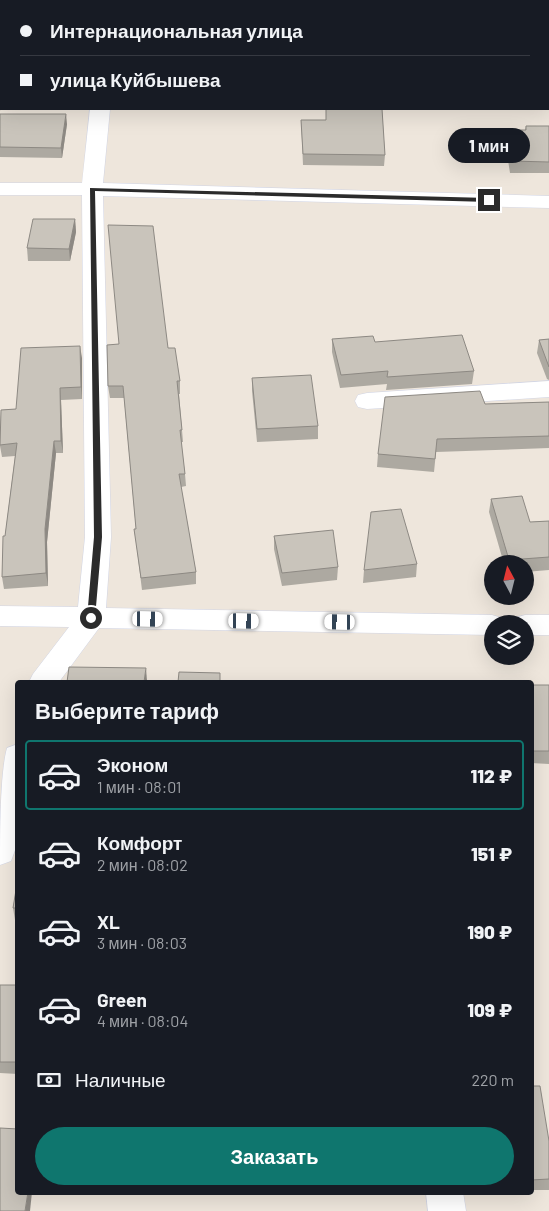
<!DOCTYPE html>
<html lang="ru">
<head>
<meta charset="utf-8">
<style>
  :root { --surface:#171b24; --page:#242831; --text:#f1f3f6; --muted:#9ea1a6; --line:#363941; --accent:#0f766e }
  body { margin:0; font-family:Barlow,sans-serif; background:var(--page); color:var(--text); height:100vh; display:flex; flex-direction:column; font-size:19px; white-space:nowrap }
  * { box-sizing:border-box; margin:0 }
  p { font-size:16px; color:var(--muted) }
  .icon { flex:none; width:28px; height:28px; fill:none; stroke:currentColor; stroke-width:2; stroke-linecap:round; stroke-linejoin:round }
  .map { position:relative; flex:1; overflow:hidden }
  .panel { position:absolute; left:15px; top:680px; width:519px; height:515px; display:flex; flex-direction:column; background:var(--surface); border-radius:5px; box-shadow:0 5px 20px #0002 }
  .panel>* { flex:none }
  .guide { position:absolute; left:0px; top:0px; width:550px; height:110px; box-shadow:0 5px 20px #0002; display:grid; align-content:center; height:110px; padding:0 20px; background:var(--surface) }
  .needle { width:32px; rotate:353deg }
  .controls { position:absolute; left:484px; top:555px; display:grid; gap:10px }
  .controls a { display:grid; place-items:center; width:50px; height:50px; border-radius:50%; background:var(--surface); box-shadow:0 5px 20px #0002; font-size:25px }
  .end { position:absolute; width:22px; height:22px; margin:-11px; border:6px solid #2b2b2b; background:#fff; box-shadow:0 0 0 2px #fff }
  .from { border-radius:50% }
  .bubble { position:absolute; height:35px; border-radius:18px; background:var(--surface); box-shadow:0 5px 20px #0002; font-size:16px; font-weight:800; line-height:35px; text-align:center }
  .car { position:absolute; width:15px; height:30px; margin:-15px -8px; border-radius:6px; box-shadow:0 0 4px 1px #0007; background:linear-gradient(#fff 24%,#345 0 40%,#fff 0 76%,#345 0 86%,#fff 0) }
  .guide b { display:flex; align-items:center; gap:18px; height:48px; font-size:19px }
  .guide b+b { border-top:1px solid var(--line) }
  .guide i { width:12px; height:12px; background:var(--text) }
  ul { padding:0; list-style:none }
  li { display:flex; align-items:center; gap:15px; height:70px; margin:0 10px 8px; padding:0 10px; border:2px solid transparent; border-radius:5px }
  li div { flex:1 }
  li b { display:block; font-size:19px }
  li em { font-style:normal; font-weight:800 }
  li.active { border-color:var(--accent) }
  li>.icon { width:45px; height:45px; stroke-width:1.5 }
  h2 { padding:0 20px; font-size:22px; line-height:60px }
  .pay { display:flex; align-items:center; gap:12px; height:55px; padding:0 20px; font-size:19px }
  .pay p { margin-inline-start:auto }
  .action { display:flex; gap:10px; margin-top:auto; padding:10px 20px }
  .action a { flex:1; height:58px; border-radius:30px; background:var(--accent); color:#fff; font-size:20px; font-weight:800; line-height:58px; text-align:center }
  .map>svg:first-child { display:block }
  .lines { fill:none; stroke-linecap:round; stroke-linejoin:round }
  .minor-casing { stroke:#d1d5e5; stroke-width:1 }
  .minor { fill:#fff; fill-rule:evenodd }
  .wall { fill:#ada9a1 }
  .shaded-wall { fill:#8d8983 }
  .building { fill:#c9c4bb; stroke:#8d8983 }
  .route { fill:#2b2b2b }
</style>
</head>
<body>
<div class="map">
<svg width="549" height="1211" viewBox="0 0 549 1211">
  <rect width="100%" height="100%" fill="#eee6dc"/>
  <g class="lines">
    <!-- minor casing -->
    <g class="minor-casing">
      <g id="minor">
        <polygon points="90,109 110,109 103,183 549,196 549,208 103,196 111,537 106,608 492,615 502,618 505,624 492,624 492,635 99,628 59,682 29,682 33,674 69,627 0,626 0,606 78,607 85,537 82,195 0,195 0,183 82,183"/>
        <polygon points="549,381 549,397 367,409 358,407 355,401 358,395 367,393"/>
        <polygon points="525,615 549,615 549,635 525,635 525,624 512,624 515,618"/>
        <path d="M18 744V842L11 861 0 865C0 835 0 773 7 748Z"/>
        <polygon points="426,1192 463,1192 466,1211 428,1211"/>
      </g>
    </g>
    <!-- minor -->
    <use href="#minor" class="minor"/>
  </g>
  <!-- wall -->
  <g class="wall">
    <polygon points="326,109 382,109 385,155 384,166 303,165 301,120 326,120"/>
    <polygon points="0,114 67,124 62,158 0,157"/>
    <polygon points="526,126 549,126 549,173 510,173 505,141 506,130 525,130"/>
    <polygon points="75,219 76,232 70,261 28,261 27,248"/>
    <polygon points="332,339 375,342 474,371 472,384 386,390 387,384 340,388 332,352"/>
    <polygon points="549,339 549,380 547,379 537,353 539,340"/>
    <polygon points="168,348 180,381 180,394 179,394 183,442 181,442 185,474 186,486 181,487 196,572 196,584 142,590 136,542 134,529 136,529 124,398 110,398 108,386"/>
    <polygon points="82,358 82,399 61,400 63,453 56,453 47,542 48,586 4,589 2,577 5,536 15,456 2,457 0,446 1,410 16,409"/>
    <polygon points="252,378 318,426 318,439 257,442 252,391"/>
    <polygon points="549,402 549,448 436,452 434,472 377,467 378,454 485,404"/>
    <polygon points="491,499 530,522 549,521 549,570 525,572 525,564 504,564 489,512"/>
    <polygon points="274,536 338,567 337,580 282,586 274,549"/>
    <polygon points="417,564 416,577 363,583 364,570"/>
    <polygon points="531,685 549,685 549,764 531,763"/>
    <polygon points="18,878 18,920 15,920 13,908"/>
    <polygon points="0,985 18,985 18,1074 0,1073"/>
    <polygon points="531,1086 549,1141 549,1190 531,1190"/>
  </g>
  <!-- shaded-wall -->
  <g class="shaded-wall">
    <polygon points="1,91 1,106 0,111 0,96"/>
    <polygon points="66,114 67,124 62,158 61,148"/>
    <polygon points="75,219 76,232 70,261 69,249"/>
    <polygon points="80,346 82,358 82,399 81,387"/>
    <polygon points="60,388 61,400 63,453 61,441"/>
    <polygon points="54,441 56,453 47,542 48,586 46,573 45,529"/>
    <polygon points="146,668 147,681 147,682 144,682"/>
    <polygon points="28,1192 32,1192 30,1211 25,1211"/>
  </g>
  <!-- building -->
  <g class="building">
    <polygon points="42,0 161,0 161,1 41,1"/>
    <polygon points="227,0 427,0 428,1 227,1"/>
    <polygon points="0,33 1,33 1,91 0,96"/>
    <polygon points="326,109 382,109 385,155 303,154 301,120 326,120"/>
    <polygon points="0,114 66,114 61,148 0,147"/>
    <polygon points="526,126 549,126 549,162 511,161 506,130 526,130"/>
    <polygon points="33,219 75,219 69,249 27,248"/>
    <polygon points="108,225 153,226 168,348 175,348 180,381 177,381 182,430 180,430 185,474 179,474 196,572 141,578 134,529 136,529 123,386 108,386 107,345 119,344"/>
    <polygon points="462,335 474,371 387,377 388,371 341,375 332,339 373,336 375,342"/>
    <polygon points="549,339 549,367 539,340"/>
    <polygon points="80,346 81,387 60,388 61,441 54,441 45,529 46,573 2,577 3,536 5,536 17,443 0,445 1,410 16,409 21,348"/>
    <polygon points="311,375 318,426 257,429 252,378"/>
    <polygon points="480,391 485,404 549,402 549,436 437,439 435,459 378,454 385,397"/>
    <polygon points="522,496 530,522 549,521 549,557 509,560 491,499"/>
    <polygon points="401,509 417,564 364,570 371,512"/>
    <polygon points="333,530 338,567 282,573 274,536"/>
    <polygon points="69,667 146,668 144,682 67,682"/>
    <polygon points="179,672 220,673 220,682 178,682"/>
    <rect x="531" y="685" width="18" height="66"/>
    <polygon points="18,878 18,908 13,908"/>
    <polygon points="531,954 533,964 531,964"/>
    <rect x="0" y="985" width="18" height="77"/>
    <polygon points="531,1086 540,1086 549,1141 549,1179 531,1180"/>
    <polygon points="0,1128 18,1129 18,1192 28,1192 25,1211 0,1211"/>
  </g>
  <!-- route -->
  <polygon class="route" points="90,188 489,198 492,200 489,202 95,191 102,537 95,618 91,622 87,618 94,537"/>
</svg>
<div class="controls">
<a><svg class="needle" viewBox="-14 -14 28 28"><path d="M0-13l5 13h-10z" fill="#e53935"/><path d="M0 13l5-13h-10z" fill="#9ea1a6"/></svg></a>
<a><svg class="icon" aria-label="layers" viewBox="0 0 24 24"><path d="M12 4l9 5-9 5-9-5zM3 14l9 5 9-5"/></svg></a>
</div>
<i class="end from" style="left:91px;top:618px"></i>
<i class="end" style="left:489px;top:200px"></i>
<div class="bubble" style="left:448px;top:128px;width:82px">1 мин</div>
<i class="car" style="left:148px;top:619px;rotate:91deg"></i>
<i class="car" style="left:244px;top:621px;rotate:91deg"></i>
<i class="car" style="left:340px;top:622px;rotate:271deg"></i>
<div class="guide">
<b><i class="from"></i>Интернациональная улица</b>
<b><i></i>улица Куйбышева</b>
</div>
<section class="panel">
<h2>Выберите тариф</h2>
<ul>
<li class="active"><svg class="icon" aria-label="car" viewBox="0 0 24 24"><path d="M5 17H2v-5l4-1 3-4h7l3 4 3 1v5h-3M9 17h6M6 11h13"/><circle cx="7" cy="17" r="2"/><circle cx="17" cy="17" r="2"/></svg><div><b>Эконом</b><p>1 мин · 08:01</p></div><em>112 ₽</em></li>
<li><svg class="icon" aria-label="car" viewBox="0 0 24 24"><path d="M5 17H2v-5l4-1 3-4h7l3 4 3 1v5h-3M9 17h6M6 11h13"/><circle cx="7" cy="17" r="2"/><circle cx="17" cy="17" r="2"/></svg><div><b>Комфорт</b><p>2 мин · 08:02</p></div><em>151 ₽</em></li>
<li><svg class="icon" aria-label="car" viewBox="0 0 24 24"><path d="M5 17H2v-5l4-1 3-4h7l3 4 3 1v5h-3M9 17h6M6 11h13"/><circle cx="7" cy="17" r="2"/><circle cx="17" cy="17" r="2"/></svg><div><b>XL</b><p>3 мин · 08:03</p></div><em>190 ₽</em></li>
<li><svg class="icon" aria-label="car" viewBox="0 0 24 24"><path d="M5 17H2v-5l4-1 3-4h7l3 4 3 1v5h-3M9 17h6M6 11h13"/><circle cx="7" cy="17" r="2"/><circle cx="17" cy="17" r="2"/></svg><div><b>Green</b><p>4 мин · 08:04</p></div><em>109 ₽</em></li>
</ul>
<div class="pay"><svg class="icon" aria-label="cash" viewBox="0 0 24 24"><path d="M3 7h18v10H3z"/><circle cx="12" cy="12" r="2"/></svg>Наличные<p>220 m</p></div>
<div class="action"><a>Заказать</a></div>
</section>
</div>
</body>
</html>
